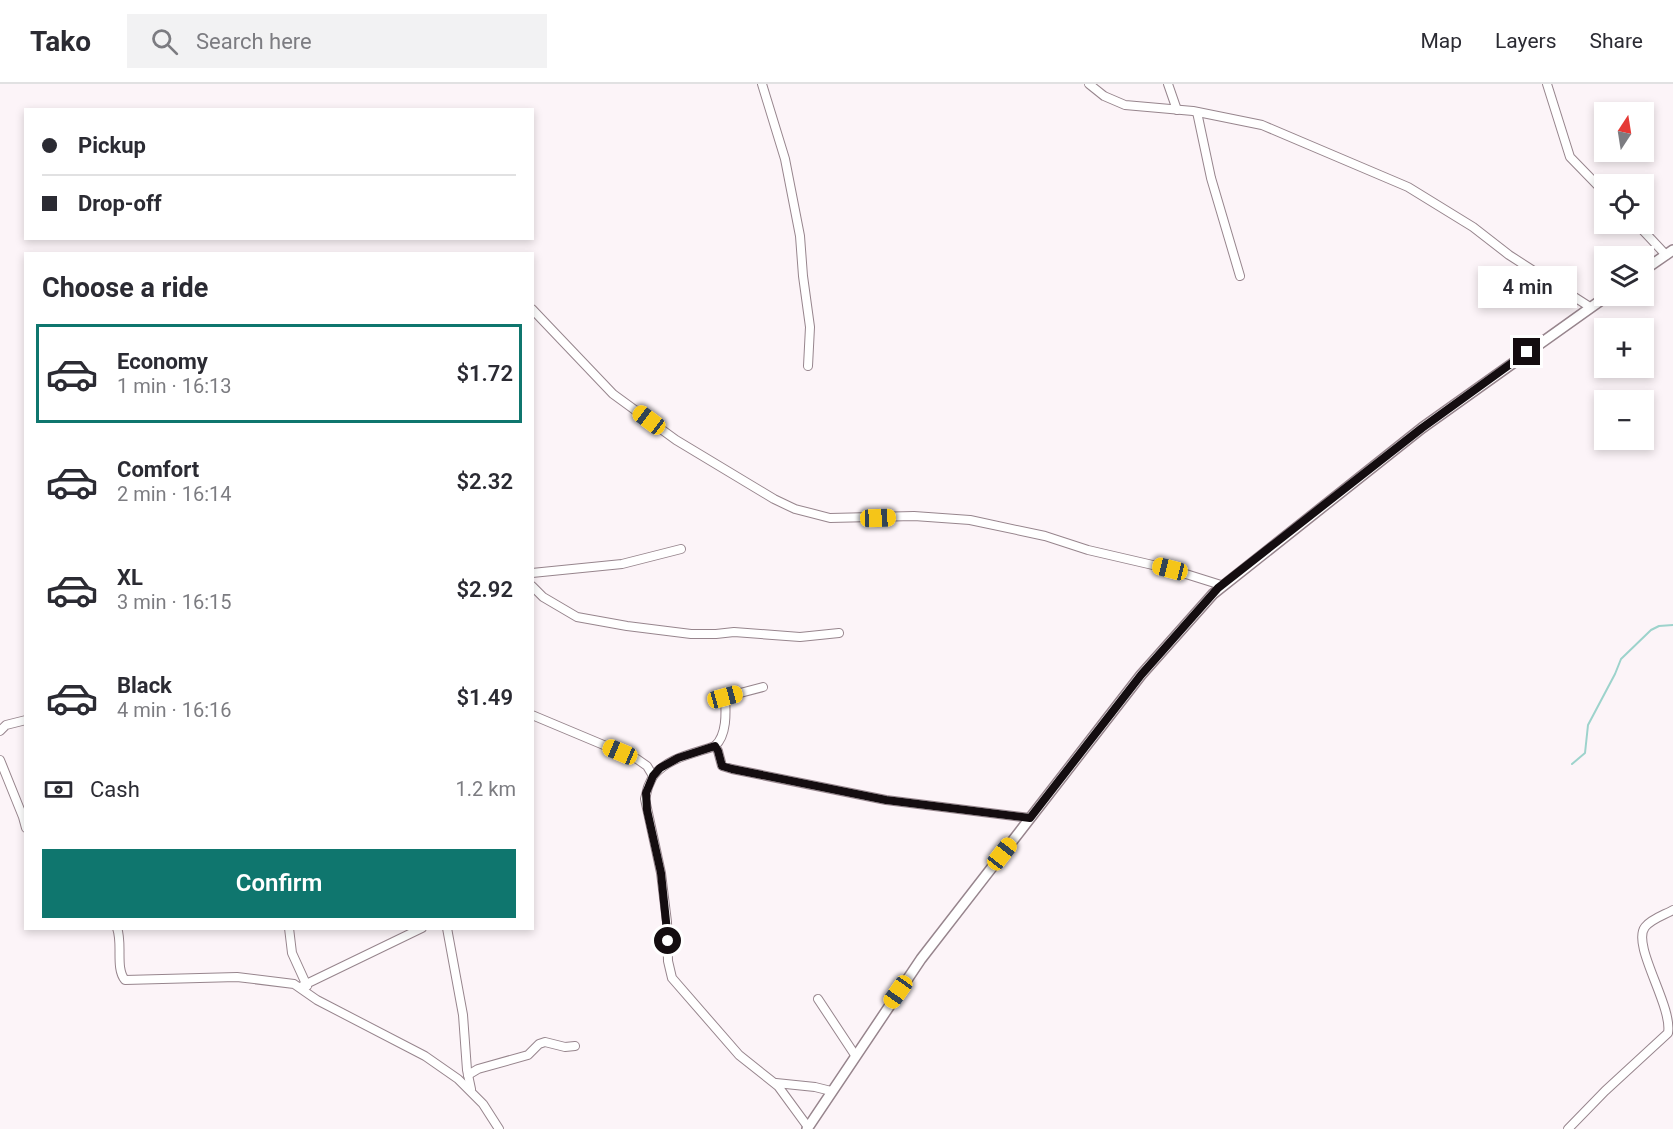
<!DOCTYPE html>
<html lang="en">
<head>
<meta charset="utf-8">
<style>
  :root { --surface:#fff; --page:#f2f2f3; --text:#2b2b33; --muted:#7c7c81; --line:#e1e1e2; --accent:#0f766e }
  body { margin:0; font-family:Roboto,sans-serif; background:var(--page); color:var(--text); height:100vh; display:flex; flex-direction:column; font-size:22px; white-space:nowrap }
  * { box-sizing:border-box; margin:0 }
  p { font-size:20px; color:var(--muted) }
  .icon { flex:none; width:33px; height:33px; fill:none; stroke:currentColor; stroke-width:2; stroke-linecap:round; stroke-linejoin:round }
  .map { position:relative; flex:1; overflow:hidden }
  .panel { position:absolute; left:24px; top:168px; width:510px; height:678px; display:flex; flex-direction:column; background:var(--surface); border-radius:0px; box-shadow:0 3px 9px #0003 }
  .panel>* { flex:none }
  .banner { position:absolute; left:24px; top:24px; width:510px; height:132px; border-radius:0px; box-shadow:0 3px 9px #0003; display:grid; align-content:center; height:132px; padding:0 18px; background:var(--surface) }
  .needle { width:39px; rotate:12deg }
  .buttons { position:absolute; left:1594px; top:18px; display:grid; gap:12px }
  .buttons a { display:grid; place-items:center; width:60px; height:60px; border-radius:0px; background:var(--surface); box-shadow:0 3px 9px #0003; font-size:30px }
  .end { position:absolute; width:27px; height:27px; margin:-14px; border:8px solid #140d10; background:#fff; box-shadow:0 0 0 3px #fff }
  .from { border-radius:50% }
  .bubble { position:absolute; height:42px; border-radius:0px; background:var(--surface); box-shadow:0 3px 9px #0003; font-size:20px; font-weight:600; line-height:42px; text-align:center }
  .car { position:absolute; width:18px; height:36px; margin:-18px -9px; border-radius:8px; box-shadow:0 0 4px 2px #0007; background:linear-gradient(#f5c518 24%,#345 0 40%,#f5c518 0 76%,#345 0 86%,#f5c518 0) }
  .banner b { display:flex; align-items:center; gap:21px; height:57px; font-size:22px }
  .banner b+b { border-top:2px solid var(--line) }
  .banner i { width:15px; height:15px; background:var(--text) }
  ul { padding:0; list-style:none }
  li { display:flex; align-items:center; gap:18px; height:99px; margin:0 12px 9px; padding:0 6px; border:3px solid transparent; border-radius:0px }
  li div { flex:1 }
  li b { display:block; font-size:22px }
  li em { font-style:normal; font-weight:600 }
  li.active { border-color:var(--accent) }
  li>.icon { width:54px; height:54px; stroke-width:1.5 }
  h2 { padding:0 18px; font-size:27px; line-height:72px }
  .pay { display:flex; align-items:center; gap:15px; height:66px; padding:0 18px; font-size:22px }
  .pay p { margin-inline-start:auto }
  .button { display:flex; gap:12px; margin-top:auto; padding:12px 18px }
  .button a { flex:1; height:69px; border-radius:0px; background:var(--accent); color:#fff; font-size:24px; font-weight:600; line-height:69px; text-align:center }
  header { display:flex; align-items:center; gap:36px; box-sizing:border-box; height:84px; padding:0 30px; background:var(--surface); border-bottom:2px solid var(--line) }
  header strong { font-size:28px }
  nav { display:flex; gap:33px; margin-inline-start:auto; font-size:21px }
  .search { width:420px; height:54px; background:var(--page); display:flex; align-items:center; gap:15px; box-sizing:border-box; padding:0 21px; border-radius:0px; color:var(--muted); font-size:22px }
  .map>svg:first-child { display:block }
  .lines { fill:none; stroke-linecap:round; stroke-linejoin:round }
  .stream { stroke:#9dd3cc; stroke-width:2 }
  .minor-casing { stroke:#97858d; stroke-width:10 }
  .tertiary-casing { stroke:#97858d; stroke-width:12 }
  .minor { stroke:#fff; stroke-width:8 }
  .tertiary { stroke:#fff; stroke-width:9 }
  .route { stroke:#140d10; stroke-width:8 }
</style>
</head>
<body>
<header>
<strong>Tako</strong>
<div class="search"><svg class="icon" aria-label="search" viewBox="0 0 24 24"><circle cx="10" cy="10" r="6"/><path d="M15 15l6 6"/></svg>Search here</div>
<nav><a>Map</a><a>Layers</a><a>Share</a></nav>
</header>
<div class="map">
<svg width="1673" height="1045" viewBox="0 0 1673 1045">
  <rect width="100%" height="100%" fill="#fcf4f8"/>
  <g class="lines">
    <!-- stream -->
    <polyline class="stream" points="1572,680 1585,669 1588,641 1615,590 1621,575 1651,546 1659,542 1673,541"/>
    <!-- minor casing -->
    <g class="minor-casing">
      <g id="minor">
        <polyline points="762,0 785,75 800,152 803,192 810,243 808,282"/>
        <polyline points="1089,0 1104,12 1125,21 1193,27 1262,41 1408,103 1473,143 1509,171 1590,223"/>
        <polyline points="1168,0 1177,26"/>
        <polyline points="1547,0 1570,73 1605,109"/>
        <polyline points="1197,28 1211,94 1240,192"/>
        <polyline points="1637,140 1666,171"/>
        <polyline points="532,225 613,310 676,356 774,415 795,425 830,434 914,432 970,436 1045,452 1088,466 1170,485 1221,501"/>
        <polyline points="532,489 622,480 681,465"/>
        <polyline points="532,502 543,513 577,533 627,542 691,550 716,550 734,548 800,553 839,549"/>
        <polyline points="532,631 637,675 647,682 653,692 648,703 645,715 661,789 667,838 668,877 672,894 739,971 778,1002 808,1043"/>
        <polyline points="0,647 6,641 26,636"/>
        <path d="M715 662C727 651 726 629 725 613L763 603"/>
        <polyline points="0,676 23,733 26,744"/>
        <path d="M653 692C669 673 693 670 715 662L718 667 722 682 732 685 886 716 1030 734"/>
        <path d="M117 844C123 860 115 884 125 896L237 893 294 900 317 916 425 972 458 995 483 1020 499 1045"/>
        <polyline points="289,844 292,869 307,902"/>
        <polyline points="447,844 463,931 467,986 471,1005"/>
        <polyline points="300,903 422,844"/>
        <polyline points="818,915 855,971"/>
        <polyline points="468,991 478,985 528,971 539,960 545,958 565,963 575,962"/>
        <polyline points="776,999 815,1003 831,1007"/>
        <path d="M1568 1045 1605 1007 1668 949C1673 922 1631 861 1645 843 1651 835 1664 831 1673 826"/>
      </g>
    </g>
    <!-- tertiary casing -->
    <g class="tertiary-casing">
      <g id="tertiary">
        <polyline points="1644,186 1673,166"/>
        <polyline points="807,1045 921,875 1141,591 1213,510 1422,344 1607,212"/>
      </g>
    </g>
    <!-- minor -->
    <use href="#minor" class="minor"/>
    <!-- tertiary -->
    <use href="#tertiary" class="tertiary"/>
  </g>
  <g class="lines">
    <!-- route -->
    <polyline class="route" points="668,857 661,789 647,726 646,709 653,692 660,684 678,674 715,662 718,667 722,682 732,685 886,716 1030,734 1141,591 1218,504 1422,344 1527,268"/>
  </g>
</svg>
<div class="buttons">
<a><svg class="needle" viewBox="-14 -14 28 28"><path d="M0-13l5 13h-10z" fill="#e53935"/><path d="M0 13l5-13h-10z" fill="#7c7c81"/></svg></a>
<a><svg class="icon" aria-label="locate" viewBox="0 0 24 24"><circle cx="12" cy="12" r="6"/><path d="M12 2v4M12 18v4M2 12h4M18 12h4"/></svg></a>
<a><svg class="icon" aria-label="layers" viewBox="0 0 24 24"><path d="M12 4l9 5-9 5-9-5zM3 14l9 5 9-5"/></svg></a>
<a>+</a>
<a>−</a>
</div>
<i class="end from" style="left:668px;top:857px"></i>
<i class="end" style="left:1527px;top:268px"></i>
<div class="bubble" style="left:1478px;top:182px;width:99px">4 min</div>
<i class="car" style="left:649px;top:336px;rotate:307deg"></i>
<i class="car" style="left:878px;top:434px;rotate:88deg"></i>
<i class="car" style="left:1170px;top:485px;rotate:284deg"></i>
<i class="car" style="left:725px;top:613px;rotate:75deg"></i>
<i class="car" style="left:620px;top:668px;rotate:293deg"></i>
<i class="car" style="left:1002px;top:770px;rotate:38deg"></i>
<i class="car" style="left:898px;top:908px;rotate:215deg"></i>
<div class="banner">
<b><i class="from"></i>Pickup</b>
<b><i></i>Drop-off</b>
</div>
<section class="panel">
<h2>Choose a ride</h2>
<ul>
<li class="active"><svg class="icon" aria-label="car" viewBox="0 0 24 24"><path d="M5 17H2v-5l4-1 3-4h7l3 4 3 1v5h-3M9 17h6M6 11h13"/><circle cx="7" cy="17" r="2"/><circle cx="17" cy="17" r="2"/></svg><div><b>Economy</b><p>1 min · 16:13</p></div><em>$1.72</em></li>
<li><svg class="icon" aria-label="car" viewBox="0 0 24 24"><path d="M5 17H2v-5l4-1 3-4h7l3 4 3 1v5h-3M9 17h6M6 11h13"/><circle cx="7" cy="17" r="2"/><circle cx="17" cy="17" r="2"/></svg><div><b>Comfort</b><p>2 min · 16:14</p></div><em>$2.32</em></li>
<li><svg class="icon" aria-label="car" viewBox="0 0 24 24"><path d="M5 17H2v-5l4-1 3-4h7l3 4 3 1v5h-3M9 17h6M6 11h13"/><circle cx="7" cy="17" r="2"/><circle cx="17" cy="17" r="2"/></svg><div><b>XL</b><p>3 min · 16:15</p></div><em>$2.92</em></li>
<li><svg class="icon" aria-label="car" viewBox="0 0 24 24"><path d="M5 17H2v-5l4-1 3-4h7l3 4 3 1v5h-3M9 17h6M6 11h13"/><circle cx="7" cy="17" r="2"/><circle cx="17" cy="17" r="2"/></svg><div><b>Black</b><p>4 min · 16:16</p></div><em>$1.49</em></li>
</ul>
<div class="pay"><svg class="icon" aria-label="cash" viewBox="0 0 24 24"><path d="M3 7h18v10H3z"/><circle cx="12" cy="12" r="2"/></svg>Cash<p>1.2 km</p></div>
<div class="button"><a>Confirm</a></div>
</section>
</div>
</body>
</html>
